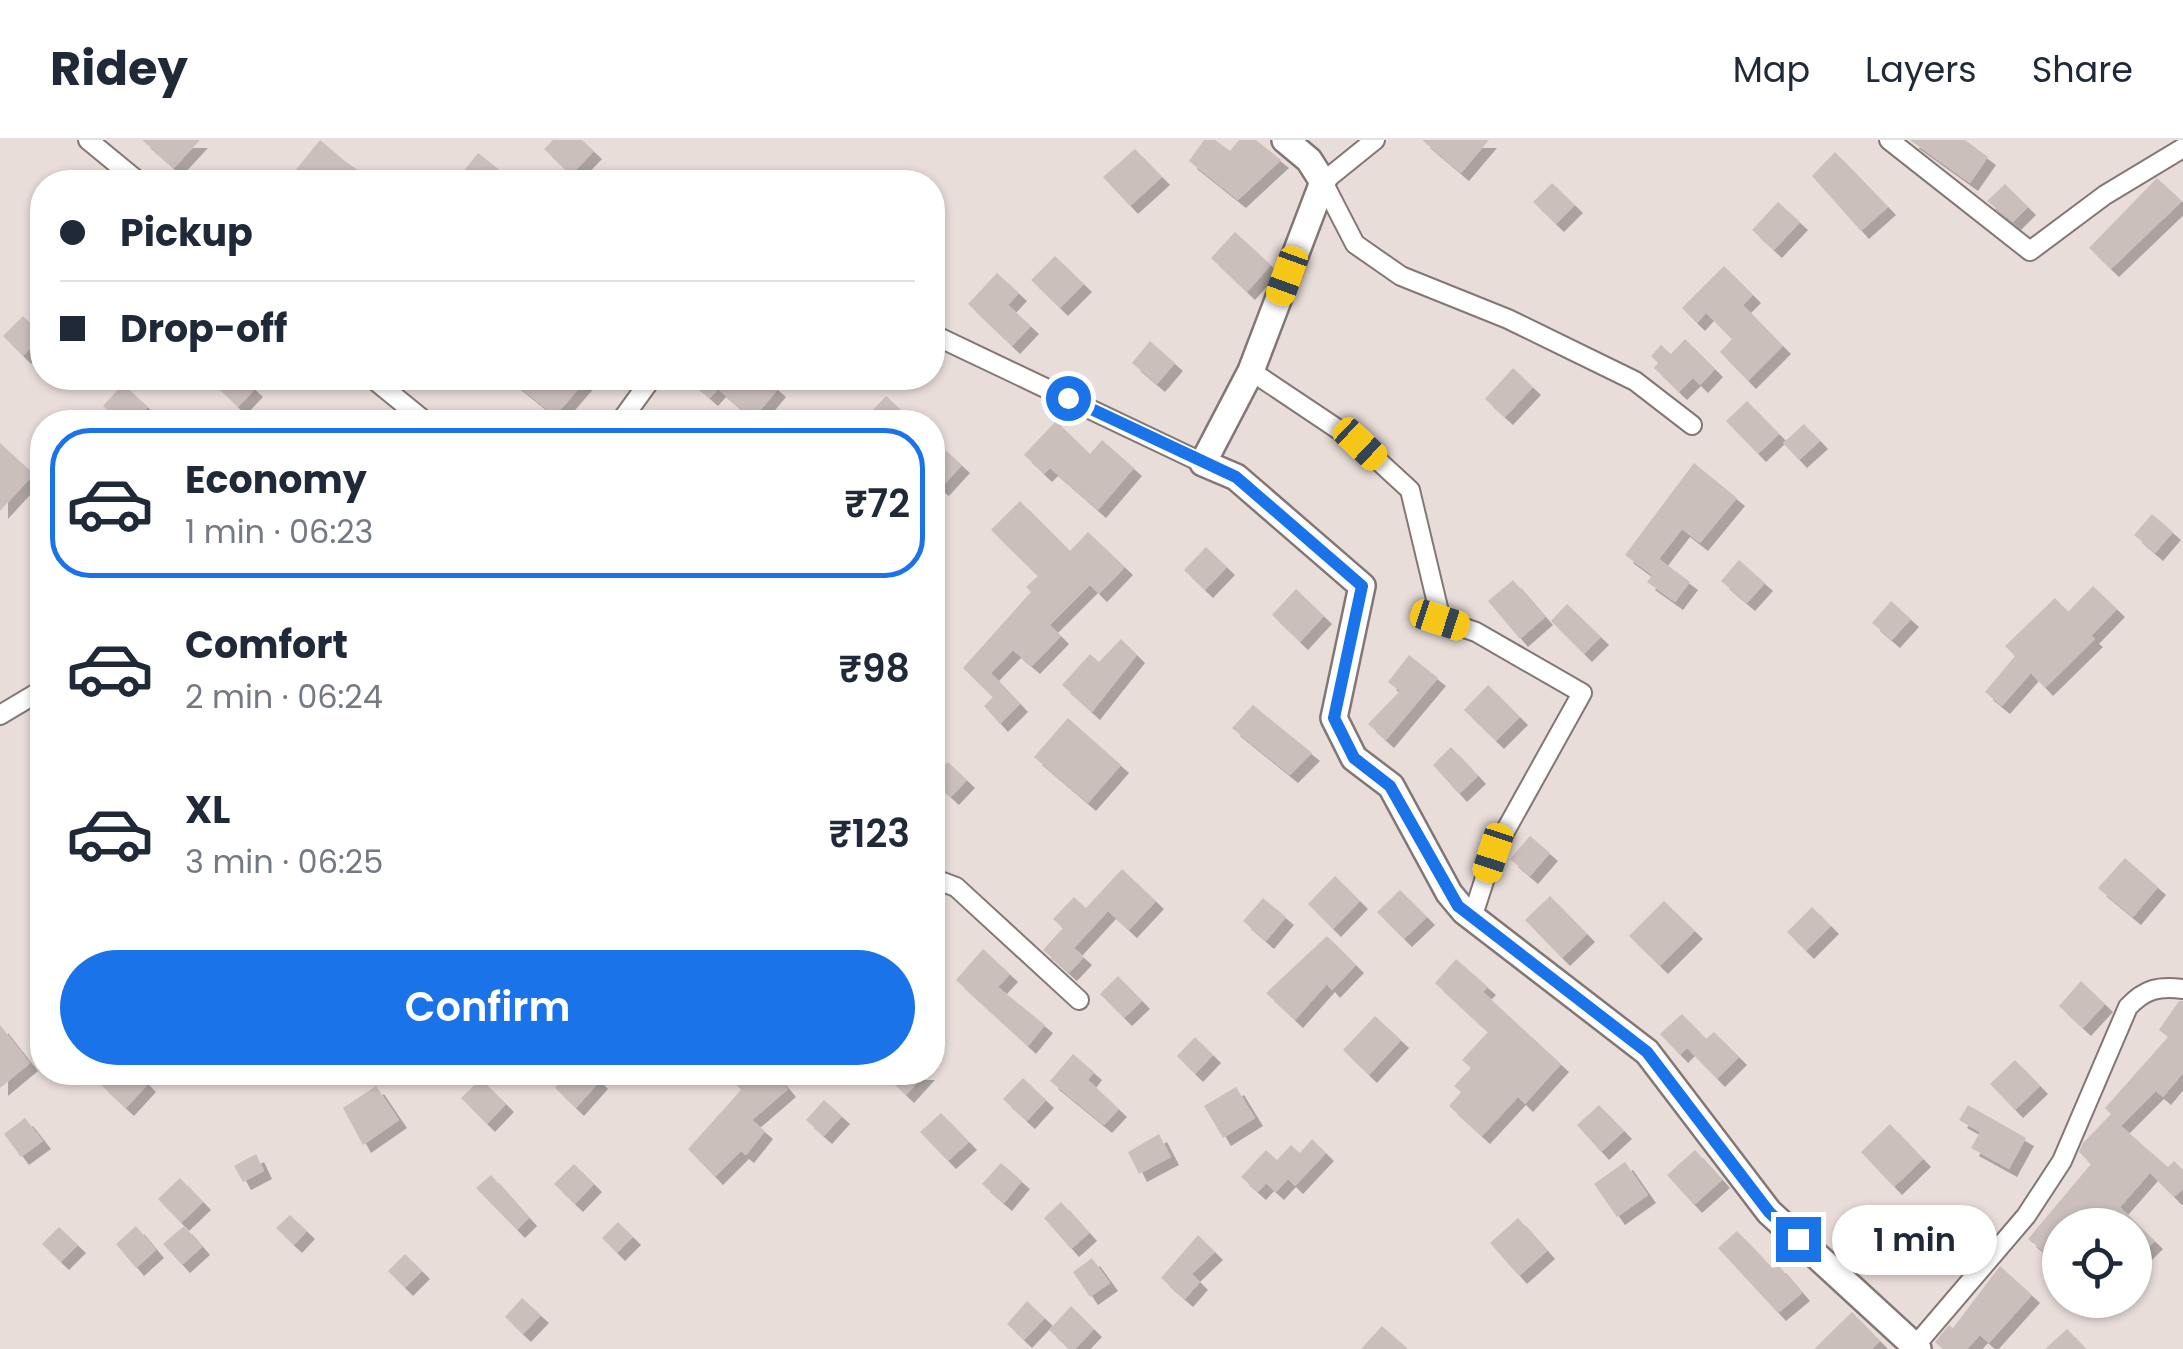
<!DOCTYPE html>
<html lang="en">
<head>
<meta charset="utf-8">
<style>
  :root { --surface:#fff; --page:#f2f2f3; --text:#1f2937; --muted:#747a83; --line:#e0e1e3; --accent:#1a73e8 }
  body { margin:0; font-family:Poppins,sans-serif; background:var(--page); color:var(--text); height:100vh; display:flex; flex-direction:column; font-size:38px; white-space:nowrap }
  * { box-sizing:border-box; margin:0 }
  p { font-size:32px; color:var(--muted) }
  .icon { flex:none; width:55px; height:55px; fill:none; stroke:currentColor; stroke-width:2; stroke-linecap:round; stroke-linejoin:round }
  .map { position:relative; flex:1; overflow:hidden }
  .drawer { position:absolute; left:30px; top:270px; width:915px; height:675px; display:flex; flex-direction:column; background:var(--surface); border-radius:40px; box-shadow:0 2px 8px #0004 }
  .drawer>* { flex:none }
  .banner { position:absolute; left:30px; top:30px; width:915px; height:220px; border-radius:40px; box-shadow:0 2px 8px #0004; display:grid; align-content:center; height:220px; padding:0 30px; background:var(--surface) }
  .tools { position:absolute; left:2042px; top:1068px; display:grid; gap:20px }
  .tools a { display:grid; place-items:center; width:110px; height:110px; border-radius:50%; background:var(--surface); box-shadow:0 2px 8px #0004; font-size:50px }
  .end { position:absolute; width:45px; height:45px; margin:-22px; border:12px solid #1a73e8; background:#fff; box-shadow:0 0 0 5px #fff }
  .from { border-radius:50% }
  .bubble { position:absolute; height:70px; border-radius:35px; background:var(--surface); box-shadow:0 2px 8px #0004; font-size:32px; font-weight:600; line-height:70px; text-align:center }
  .car { position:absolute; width:30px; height:60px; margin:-30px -15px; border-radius:12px; box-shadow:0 0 8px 2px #0007; background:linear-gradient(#f5c518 24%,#345 0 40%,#f5c518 0 76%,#345 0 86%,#f5c518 0) }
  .banner b { display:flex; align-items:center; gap:35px; height:95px; font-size:38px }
  .banner b+b { border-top:2px solid var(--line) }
  .banner i { width:25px; height:25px; background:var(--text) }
  ul { padding:18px 0 0; list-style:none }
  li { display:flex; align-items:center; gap:30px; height:150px; margin:0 20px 15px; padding:0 10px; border:5px solid transparent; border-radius:40px }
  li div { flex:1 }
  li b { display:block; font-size:38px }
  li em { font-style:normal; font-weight:600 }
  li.on { border-color:var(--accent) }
  li>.icon { width:90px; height:90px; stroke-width:1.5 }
  .action { display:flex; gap:20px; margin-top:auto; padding:20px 30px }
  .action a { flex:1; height:115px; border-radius:60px; background:var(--accent); color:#fff; font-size:40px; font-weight:600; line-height:115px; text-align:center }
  header { display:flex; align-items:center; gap:60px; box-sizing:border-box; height:140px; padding:0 50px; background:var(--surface); border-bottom:2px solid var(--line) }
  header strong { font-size:48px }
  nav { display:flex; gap:55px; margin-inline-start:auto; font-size:35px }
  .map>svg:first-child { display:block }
  .building { fill:#cbbfbb; filter:url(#shadow) }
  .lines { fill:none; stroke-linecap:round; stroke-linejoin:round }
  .street-casing { stroke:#827774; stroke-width:22 }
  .secondary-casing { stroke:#827774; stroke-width:30 }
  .street { stroke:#fff; stroke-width:18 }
  .secondary { stroke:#fff; stroke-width:25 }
  .route { stroke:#1a73e8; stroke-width:12 }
</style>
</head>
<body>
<header>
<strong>Ridey</strong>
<nav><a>Map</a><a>Layers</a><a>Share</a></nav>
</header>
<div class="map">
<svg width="2183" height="1209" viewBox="0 0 2183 1209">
  <defs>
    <filter id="shadow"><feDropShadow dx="8" dy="8" stdDeviation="0" flood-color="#0004"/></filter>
  </defs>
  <rect width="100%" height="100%" fill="#e9ddd9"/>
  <!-- building -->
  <g class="building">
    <polygon points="142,0 200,0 174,28"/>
    <polygon points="320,0 346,22 376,42 286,42"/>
    <polygon points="553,0 582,0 594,11 571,35 544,9"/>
    <polygon points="1204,0 1215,0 1230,11 1239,0 1256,0 1281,20 1238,60 1189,21"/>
    <polygon points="1422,0 1489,0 1461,33"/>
    <polygon points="1910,0 1965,0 1988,17 1970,43"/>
    <polygon points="1135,9 1162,37 1130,66 1103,37"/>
    <polygon points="1835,12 1888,67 1861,91 1812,36"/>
    <polygon points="478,13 501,31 492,42 455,42"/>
    <polygon points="2157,38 2182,61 2111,129 2089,108"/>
    <polygon points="1552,43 1575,65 1556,84 1533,62"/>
    <polygon points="2005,44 2028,67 2013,82 1987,61"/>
    <polygon points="1778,62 1800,82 1774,110 1752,90"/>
    <polygon points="1235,92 1271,125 1247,152 1211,118"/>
    <polygon points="1055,116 1084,144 1060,168 1031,140"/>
    <polygon points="1724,126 1753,155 1743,165 1783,206 1748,241 1720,212 1732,199 1706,173 1697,183 1682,168"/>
    <polygon points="997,133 1019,153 1008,165 1031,186 1012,206 968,164"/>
    <polygon points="23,176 42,195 23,216 3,196"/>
    <polygon points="1685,199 1715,229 1700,245 1693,238 1679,252 1654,228 1658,223 1651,216 1661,205 1671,214"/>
    <polygon points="1150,201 1175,223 1157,244 1132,223"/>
    <polygon points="1513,228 1533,247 1505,277 1485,259"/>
    <polygon points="208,238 243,238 255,249 238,267"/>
    <polygon points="508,238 588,238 555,276"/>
    <polygon points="687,238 765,238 778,249 753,279 718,249 710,258"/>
    <polygon points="123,244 148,267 134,282 121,282 103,266"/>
    <polygon points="886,256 914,282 878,282 869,274"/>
    <polygon points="1747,261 1779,294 1758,314 1726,281"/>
    <polygon points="1056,281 1090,314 1102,300 1134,328 1098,370 1050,328 1044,334 1024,315"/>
    <polygon points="1804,284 1820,301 1799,320 1783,303"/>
    <polygon points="0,303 34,334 0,371"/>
    <polygon points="940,305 962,325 941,348 932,341 932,313"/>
    <polygon points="1694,323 1737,358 1700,403 1682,389 1659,419 1690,442 1675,462 1647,442 1652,435 1625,415"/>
    <polygon points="1020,361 1070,411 1088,392 1125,427 1099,454 1090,445 1050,485 1061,496 1032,526 1013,510 991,533 1020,564 1000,584 984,566 993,557 963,528 1031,452 1026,447 1038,436 991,390"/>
    <polygon points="2152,374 2173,392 2155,413 2134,395"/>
    <polygon points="1206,407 1227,427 1205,450 1184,430"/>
    <polygon points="1739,420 1765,443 1747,463 1721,441"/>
    <polygon points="1513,440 1545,477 1520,499 1488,461"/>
    <polygon points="2093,446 2117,469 2091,496 2095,499 2045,548 2031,533 2002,566 1985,552 2015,516 2005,506 2055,458 2068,472"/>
    <polygon points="1296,449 1324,476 1300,502 1272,475"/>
    <polygon points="1891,461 1911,479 1892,500 1872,483"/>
    <polygon points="1567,464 1601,497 1584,514 1551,481"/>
    <polygon points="1121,499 1137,515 1092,572 1062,545 1090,514 1099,522"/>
    <polygon points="1409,515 1438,538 1386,600 1368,584 1400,551 1388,542"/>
    <polygon points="1488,545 1520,577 1496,601 1464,570"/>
    <polygon points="1253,565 1312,613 1290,635 1232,588"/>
    <polygon points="1068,578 1121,625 1088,663 1034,617"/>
    <polygon points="1451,607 1478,636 1459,654 1433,625"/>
    <polygon points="948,622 967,640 951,657 932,640"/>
    <polygon points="1530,696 1550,713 1530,736 1510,719"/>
    <polygon points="2125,718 2158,747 2133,777 2098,748"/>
    <polygon points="1122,729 1156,761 1129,790 1108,771 1074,808 1084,817 1069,833 1043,810 1063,788 1053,779 1074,757 1086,768"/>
    <polygon points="1335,736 1360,761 1333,789 1308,764"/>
    <polygon points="1400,750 1427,777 1404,799 1377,772"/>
    <polygon points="1550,756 1587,794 1562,818 1525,780"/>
    <polygon points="1263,758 1286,777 1266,801 1243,781"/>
    <polygon points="1664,761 1695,791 1660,826 1629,796"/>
    <polygon points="1812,767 1831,786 1806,811 1787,792"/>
    <polygon points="1327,796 1356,825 1332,850 1327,844 1295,880 1266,853"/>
    <polygon points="983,809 1010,834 998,847 1045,885 1028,906 956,840"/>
    <polygon points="1456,819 1488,847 1483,852 1561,924 1525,964 1518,957 1482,996 1449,966 1461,952 1454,946 1471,928 1462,920 1488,892 1435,843"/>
    <polygon points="1118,836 1142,861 1124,878 1100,854"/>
    <polygon points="2081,841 2105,864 2083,888 2059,866"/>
    <polygon points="2179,861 2183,861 2183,933 2163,957 2156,951 2121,986 2168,1027 2174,1021 2183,1030 2183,1049 2174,1057 2150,1033 2120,1067 2155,1101 2135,1121 2135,1085 2060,1085 2060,1125 2028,1099 2091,1024 2079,1012 2083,1003 2111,974 2105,968 2168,897 2159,890"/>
    <polygon points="1682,874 1706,899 1714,892 1739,917 1717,939 1687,908 1680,915 1660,894"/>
    <polygon points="1375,876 1401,900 1369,935 1343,910"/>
    <polygon points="0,885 30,923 0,948"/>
    <polygon points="1195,897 1213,915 1195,934 1177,916"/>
    <polygon points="1073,914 1094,932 1088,940 1119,969 1104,985 1050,941"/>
    <polygon points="2015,920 2040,946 2015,970 1990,944"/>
    <polygon points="110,932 136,932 148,944 126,968 100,944"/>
    <polygon points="569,932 591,932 600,941 576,968 555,948"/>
    <polygon points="726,932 774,932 788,949 752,980 765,991 746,1015 741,1011 715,1037 688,1009 741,950"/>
    <polygon points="882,932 927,932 906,955"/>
    <polygon points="1023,938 1046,960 1027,981 1003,959"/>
    <polygon points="481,939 506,964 487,984 461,958"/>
    <polygon points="376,946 399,980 363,1005 343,968"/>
    <polygon points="1236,947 1255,978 1223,998 1204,966"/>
    <polygon points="824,960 842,976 824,996 806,980"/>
    <polygon points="1599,965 1624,991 1601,1012 1577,985"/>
    <polygon points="1968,965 2026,998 2009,1029 1971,1008 1980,992 1959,980"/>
    <polygon points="941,973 969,1002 948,1021 920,992"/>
    <polygon points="25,978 43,1001 21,1017 4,994"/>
    <polygon points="1890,984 1923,1019 1894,1047 1861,1012"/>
    <polygon points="1159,994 1171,1017 1139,1034 1128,1012"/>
    <polygon points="1312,999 1326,1013 1295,1046 1288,1039 1276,1052 1266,1043 1258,1052 1241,1037 1266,1010 1277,1020 1291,1005 1300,1013"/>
    <polygon points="1695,1010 1722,1040 1694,1065 1667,1035"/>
    <polygon points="256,1014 264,1031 243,1042 234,1026"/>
    <polygon points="1625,1022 1648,1055 1617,1077 1594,1044"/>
    <polygon points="1001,1023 1022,1041 1004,1063 982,1044"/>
    <polygon points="574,1024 594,1044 575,1064 554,1044"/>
    <polygon points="491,1035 529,1078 517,1090 476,1048"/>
    <polygon points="180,1038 203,1062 181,1083 158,1059"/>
    <polygon points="1061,1062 1089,1093 1071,1109 1044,1078"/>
    <polygon points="290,1075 307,1091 294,1105 276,1088"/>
    <polygon points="1518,1078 1547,1111 1519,1136 1490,1103"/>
    <polygon points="618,1082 633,1097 617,1113 602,1098"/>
    <polygon points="136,1086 156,1110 136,1128 116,1104"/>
    <polygon points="184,1086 202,1107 182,1125 163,1104"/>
    <polygon points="59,1087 78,1105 61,1122 42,1104"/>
    <polygon points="1737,1091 1773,1129 1778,1125 1802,1153 1778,1173 1718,1108"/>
    <polygon points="1198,1095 1215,1112 1192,1134 1200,1142 1185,1159 1161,1138"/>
    <polygon points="405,1114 422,1131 405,1148 388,1131"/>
    <polygon points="1092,1118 1110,1143 1090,1157 1073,1132"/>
    <polygon points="2000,1126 2032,1155 1989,1203 1980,1195 1967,1209 1943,1209 1935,1202 1949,1185 1953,1188"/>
    <polygon points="522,1158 541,1175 523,1194 505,1177"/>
    <polygon points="1027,1161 1045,1178 1024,1200 1007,1184"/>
    <polygon points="1071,1166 1094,1189 1075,1209 1069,1209 1049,1190"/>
    <polygon points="1852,1172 1880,1201 1872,1209 1814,1209"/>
    <polygon points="1382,1186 1408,1209 1361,1209"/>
    <polygon points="2067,1189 2086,1209 2045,1209"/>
  </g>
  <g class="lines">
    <!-- street casing -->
    <g class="street-casing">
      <g id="street">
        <polyline points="88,0 139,42"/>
        <polyline points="1375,0 1323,42 1355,104 1401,136 1508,179 1635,241 1692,285"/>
        <polyline points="1889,0 2030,111 2105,55 2183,8"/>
        <polyline points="932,194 1203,323"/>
        <polyline points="1251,231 1360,304 1410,350 1441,480 1476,492 1582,553 1493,713 1473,775"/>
        <polyline points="372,238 426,282"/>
        <polyline points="620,282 652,238"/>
        <polyline points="0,575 42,550"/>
        <polyline points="932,738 956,747 1079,860"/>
        <path d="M1915 1206 2026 1076 2062 1021 2128 867C2145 849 2158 846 2183 849"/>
      </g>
    </g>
    <!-- secondary casing -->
    <g class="secondary-casing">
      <polyline id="secondary" points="1285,0 1309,20 1323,42 1251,231 1203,323 1236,337 1362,446 1334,578 1354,618 1391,646 1449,753 1464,771 1647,912 1769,1072 1918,1209"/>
    </g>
    <!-- street -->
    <use href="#street" class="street"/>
    <!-- secondary -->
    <use href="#secondary" class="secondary"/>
  </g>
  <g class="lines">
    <!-- route -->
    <polyline class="route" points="1068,258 1236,337 1362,446 1334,578 1354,618 1390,646 1458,766 1647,912 1769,1072 1798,1099"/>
  </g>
</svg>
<div class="tools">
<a><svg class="icon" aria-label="locate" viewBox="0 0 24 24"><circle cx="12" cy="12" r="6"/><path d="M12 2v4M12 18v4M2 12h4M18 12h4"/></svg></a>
</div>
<i class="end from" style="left:1068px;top:258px"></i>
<i class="end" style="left:1798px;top:1099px"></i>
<div class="bubble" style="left:1832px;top:1065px;width:165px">1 min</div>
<i class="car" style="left:1287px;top:136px;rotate:200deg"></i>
<i class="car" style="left:1360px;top:304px;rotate:133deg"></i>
<i class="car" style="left:1440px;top:480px;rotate:108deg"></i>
<i class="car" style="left:1493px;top:713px;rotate:198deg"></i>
<div class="banner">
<b><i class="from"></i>Pickup</b>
<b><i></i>Drop-off</b>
</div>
<section class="drawer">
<ul>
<li class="on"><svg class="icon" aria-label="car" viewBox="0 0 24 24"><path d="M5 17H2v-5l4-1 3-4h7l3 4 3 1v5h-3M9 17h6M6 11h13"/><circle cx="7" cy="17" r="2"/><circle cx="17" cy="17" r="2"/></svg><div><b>Economy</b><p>1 min · 06:23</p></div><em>₹72</em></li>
<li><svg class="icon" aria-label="car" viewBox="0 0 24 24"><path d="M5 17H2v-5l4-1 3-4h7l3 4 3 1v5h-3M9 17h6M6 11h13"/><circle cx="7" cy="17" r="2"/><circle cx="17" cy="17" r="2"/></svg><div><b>Comfort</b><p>2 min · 06:24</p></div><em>₹98</em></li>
<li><svg class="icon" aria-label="car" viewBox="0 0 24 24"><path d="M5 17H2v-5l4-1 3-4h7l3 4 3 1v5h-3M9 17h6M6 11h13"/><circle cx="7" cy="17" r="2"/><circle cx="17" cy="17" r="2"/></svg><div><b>XL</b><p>3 min · 06:25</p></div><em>₹123</em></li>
</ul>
<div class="action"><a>Confirm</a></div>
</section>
</div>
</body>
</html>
